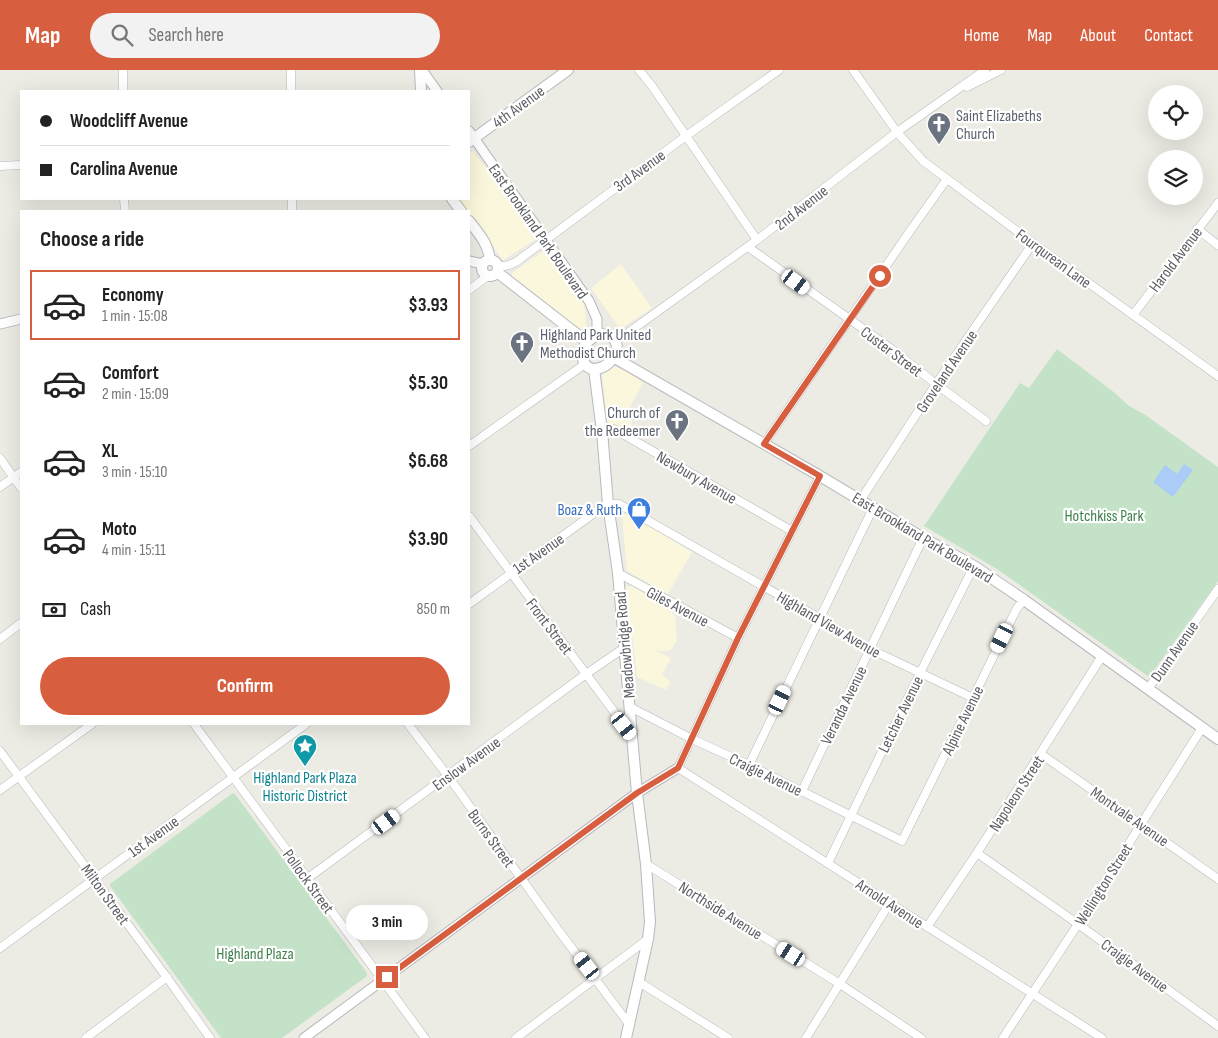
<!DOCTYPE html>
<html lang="en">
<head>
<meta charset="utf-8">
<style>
  :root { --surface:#fff; --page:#f2f2f2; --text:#222; --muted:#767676; --line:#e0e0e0; --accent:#d75f40 }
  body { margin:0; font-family:"Sofia Sans Condensed",sans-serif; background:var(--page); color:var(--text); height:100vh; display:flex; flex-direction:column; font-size:19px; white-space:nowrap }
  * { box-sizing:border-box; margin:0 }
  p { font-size:16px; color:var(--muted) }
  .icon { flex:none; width:28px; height:28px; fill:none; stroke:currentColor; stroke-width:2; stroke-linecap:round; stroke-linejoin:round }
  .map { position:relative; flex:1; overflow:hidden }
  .details { position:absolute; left:20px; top:140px; width:450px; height:515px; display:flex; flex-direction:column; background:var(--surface); border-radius:0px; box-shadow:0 5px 20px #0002 }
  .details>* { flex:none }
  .top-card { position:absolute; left:20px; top:20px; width:450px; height:110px; border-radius:0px; box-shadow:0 5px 20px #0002; display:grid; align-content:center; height:110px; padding:0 20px; background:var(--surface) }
  .buttons { position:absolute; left:1148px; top:15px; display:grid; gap:10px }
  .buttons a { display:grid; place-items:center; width:55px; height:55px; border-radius:50%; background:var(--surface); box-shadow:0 5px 20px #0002; font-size:25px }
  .end { position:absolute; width:22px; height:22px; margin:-11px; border:6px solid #d75f40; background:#fff; box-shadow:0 0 0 2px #fff }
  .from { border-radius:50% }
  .bubble { position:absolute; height:35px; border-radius:18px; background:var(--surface); box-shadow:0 5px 20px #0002; font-size:16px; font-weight:700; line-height:35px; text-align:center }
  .car { position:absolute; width:15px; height:30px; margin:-15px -8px; border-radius:6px; box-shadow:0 0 4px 1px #0007; background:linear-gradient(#fff 24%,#345 0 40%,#fff 0 76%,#345 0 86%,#fff 0) }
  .top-card b { display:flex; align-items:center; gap:18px; height:48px; font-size:19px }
  .top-card b+b { border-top:1px solid var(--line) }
  .top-card i { width:12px; height:12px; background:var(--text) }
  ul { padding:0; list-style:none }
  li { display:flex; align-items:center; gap:15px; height:70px; margin:0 10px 8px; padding:0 10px; border:2px solid transparent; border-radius:0px }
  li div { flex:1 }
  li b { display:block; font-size:19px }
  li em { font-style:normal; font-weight:700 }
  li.on { border-color:var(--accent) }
  li>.icon { width:45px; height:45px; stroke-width:1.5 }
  h2 { padding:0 20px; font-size:22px; line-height:60px }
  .pay { display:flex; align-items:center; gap:12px; height:55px; padding:0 20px; font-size:19px }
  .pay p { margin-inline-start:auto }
  .cta { display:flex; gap:10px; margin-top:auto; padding:10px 20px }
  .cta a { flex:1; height:58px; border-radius:30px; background:var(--accent); color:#fff; font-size:20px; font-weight:700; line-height:58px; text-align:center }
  header { display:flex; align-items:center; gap:30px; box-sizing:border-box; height:70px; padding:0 25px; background:var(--accent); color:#fff }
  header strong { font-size:24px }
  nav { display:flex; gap:28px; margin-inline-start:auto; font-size:18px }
  .search { width:350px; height:45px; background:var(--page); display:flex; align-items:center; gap:12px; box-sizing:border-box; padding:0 18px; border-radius:28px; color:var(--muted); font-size:19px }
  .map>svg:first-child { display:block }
  .commercial { fill:#faf7dc }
  .green { fill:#c3e2c7 }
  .water { fill:#abccf6 }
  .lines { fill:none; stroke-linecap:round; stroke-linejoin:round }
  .minor-casing { stroke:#b7b8bd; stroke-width:9 }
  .tertiary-casing { stroke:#b7b8bd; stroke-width:11 }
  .secondary-casing { stroke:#b8b9bf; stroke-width:12 }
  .minor { stroke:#fff; stroke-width:8 }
  .tertiary { stroke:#fff; stroke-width:9 }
  .secondary { stroke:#fff; stroke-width:10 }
  .route { stroke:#d75f40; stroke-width:6 }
  .labels { text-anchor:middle; stroke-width:4.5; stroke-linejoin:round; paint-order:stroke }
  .street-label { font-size:16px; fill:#5c5e63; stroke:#fff }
  .worship-label { font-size:16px; fill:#5b616d; stroke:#fff; text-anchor:start }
  .shop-label { font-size:16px; fill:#366cbe; stroke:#fff; text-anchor:end }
  .park-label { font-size:16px; fill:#3e814a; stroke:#fff }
  .culture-label { font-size:16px; fill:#0d838f; stroke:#fff }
</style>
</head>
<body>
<header>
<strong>Map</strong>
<div class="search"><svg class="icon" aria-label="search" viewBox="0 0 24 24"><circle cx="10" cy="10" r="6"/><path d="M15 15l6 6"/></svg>Search here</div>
<nav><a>Home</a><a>Map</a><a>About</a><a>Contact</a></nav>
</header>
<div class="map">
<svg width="1218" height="968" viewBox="0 0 1218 968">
  <rect width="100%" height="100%" fill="#edece4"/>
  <!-- commercial -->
  <g class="commercial">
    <polygon points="473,81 538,168 503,190 469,145 469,141 466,141 457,129 469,129 469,83"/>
    <polygon points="546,179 584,233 587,262 576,257 555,242 512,206 512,203"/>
    <polygon points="621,194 652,238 620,259 591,218"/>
    <polygon points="609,294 629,303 643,313 626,344 632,349 630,365 607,352 602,302"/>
    <polygon points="626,443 692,482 668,524 627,501 622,446"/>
    <polygon points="631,516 650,527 669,540 675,546 677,571 671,580 663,581 655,580 671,588 662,605 671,612 666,620 637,607 633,569 630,568 626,517"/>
  </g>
  <!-- green -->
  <g class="green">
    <polygon points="1057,279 1115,323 1129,336 1144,344 1218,397 1218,511 1149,607 997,499 924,456 1020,313 1029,318"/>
    <polygon points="233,723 235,724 367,903 367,906 282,968 221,968 110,816 110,814"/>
  </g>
  <!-- water -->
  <polygon class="water" points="1184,394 1193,400 1173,427 1153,412 1165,395 1177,404"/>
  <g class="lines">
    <!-- minor casing -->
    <g class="minor-casing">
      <g id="minor">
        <polyline points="123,0 123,21"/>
        <polyline points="291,0 291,21"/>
        <polyline points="639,0 652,16 757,170"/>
        <polyline points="853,0 897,62 923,91 1033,173 1218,306"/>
        <polyline points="967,17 1001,0"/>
        <polyline points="0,96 21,95"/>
        <polyline points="124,129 125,141"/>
        <polyline points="292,129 292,141"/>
        <polyline points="1197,159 1218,175"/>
        <polyline points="748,177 893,280 936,314 986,351"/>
        <polyline points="498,197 509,195 516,192 686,66 779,0"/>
        <polyline points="469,220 488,206"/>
        <polyline points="1133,245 1218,133"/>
        <polyline points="615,272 757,170 897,62 985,0"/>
        <polyline points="601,356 614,359 792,461"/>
        <polyline points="764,374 910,161 947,109"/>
        <polyline points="469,376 585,294"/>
        <polyline points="0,388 21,418"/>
        <path d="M820 406 738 568 678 698C820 787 960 879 1102 968"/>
        <polyline points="0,417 21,402"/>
        <polyline points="860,431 936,314 1033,173"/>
        <polyline points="469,446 632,666"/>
        <polyline points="618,503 738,568"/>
        <polyline points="469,534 597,441 608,434 619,434 819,548 870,579 973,628"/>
        <polyline points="0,569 21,553"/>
        <polyline points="1148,619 1218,519"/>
        <polyline points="630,637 692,669 749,695 902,771 973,628 1017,538 1024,530"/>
        <polyline points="194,654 425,968"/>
        <polyline points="408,654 448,706 559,861 629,954"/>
        <polyline points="0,681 168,909 210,968"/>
        <polyline points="1041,684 1218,809"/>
        <polyline points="749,695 873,438"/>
        <polyline points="0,720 92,654"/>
        <polyline points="802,721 923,468"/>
        <polyline points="977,783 1078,854 1218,956"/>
        <polyline points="828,793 920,603 974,496"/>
        <polyline points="646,794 840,914 921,968"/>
        <polyline points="308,808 586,604 624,578"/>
        <polyline points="927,857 977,783 1102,586"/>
        <polyline points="0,878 306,654"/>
        <polyline points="639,912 728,968"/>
        <polyline points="86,968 167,907"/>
        <polyline points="516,968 648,869"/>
        <polyline points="806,968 889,834"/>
        <polyline points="1003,968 1078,854 1202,658"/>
      </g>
    </g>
    <!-- tertiary casing -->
    <g class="tertiary-casing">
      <g id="tertiary">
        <polyline points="422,0 437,21"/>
        <polyline points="469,61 589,231 597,249 597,265"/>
        <polyline points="469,191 483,194"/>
        <polyline points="0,254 21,249"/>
        <polyline points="304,968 637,723 678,698"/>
      </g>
    </g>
    <!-- secondary casing -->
    <g class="secondary-casing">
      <g id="secondary">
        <polyline points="420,0 421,21"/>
        <polyline points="469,72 568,0"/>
        <polyline points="452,129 461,141"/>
        <path d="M469 151C479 164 488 173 490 190"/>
        <circle cx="490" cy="198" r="8"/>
        <polyline points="497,202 587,272"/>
        <path d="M601 264C629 266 615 298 595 299 582 299 580 284 585 275 589 269 595 266 601 264Z"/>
        <polyline points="613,287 820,406 923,468 974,496 1024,530 1218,669"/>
        <polyline points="594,299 602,361 608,434 618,503 632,666 637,723 646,794 650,852 648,869 626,968"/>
      </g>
    </g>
    <!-- minor -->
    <use href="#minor" class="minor"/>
    <!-- tertiary -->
    <use href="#tertiary" class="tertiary"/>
    <!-- secondary -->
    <use href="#secondary" class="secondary"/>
  </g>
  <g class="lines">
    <!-- route -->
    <polyline class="route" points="387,907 637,723 678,698 738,568 820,406 764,374 880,206"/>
  </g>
  <!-- icons -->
  <defs>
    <g id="church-pin" transform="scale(1.25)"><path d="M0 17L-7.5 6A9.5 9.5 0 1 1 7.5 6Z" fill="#6b7280" stroke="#fff"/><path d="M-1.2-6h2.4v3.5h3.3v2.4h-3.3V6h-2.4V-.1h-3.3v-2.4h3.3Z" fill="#fff"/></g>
    <g id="shop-pin" transform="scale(1.25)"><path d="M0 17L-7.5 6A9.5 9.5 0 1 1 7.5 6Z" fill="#3f7fe0" stroke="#fff"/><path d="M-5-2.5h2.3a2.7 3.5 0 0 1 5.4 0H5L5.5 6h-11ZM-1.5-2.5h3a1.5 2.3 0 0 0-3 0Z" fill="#fff"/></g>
    <g id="sight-pin" transform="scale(1.25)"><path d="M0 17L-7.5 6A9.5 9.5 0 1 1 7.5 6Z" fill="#0f9aa8" stroke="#fff"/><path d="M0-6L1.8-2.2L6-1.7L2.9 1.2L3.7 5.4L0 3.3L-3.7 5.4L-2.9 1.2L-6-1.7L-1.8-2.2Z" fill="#fff"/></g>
  </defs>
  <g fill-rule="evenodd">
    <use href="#church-pin" x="939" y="54"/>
    <use href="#church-pin" x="522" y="273"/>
    <use href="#church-pin" x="677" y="351"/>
    <use href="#shop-pin" x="639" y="439"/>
    <use href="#sight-pin" x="305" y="676"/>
  </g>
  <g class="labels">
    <!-- street labels -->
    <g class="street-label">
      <text transform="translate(518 36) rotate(-36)" y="6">4th Avenue</text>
      <text transform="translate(639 100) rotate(-36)" y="6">3rd Avenue</text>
      <text transform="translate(801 137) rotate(-38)" y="6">2nd Avenue</text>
      <text transform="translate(539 161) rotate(55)" y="6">East Brookland Park Boulevard</text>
      <text transform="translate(1054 188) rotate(36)" y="6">Fourqurean Lane</text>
      <text transform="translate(1175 189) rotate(-53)" y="6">Harold Avenue</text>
      <text transform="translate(892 281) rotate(37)" y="6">Custer Street</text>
      <text transform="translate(946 301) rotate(-56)" y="6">Groveland Avenue</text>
      <text transform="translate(697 407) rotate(30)" y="6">Newbury Avenue</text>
      <text transform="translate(923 467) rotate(31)" y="6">East Brookland Park Boulevard</text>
      <text transform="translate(538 483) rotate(-35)" y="6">1st Avenue</text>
      <text transform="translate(678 536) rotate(28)" y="6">Giles Avenue</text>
      <text transform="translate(829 554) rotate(30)" y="6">Highland View Avenue</text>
      <text transform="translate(550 556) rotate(53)" y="6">Front Street</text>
      <text transform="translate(624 575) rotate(-95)" y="6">Meadowbridge Road</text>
      <text transform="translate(1174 581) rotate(-55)" y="6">Dunn Avenue</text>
      <text transform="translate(843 635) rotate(-64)" y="6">Veranda Avenue</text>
      <text transform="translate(900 644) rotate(-64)" y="6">Letcher Avenue</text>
      <text transform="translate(962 650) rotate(-64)" y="6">Alpine Avenue</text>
      <text transform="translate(466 693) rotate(-36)" y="6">Enslow Avenue</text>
      <text transform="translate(766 704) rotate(26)" y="6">Craigie Avenue</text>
      <text transform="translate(1016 723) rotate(-57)" y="6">Napoleon Street</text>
      <text transform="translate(1130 746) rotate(35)" y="6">Montvale Avenue</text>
      <text transform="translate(153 766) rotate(-36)" y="6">1st Avenue</text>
      <text transform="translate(492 768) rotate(54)" y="6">Burns Street</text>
      <text transform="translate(309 811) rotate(54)" y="6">Pollock Street</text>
      <text transform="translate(1103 814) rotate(-58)" y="6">Wellington Street</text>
      <text transform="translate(106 824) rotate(54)" y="6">Milton Street</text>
      <text transform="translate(890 833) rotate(33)" y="6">Arnold Avenue</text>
      <text transform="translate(721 840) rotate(32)" y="6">Northside Avenue</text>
      <text transform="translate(1135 895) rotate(36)" y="6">Craigie Avenue</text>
    </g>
    <!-- worship labels -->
    <g class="worship-label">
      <text x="956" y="51">Saint Elizabeths<tspan x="956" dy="18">Church</tspan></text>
      <text x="540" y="270">Highland Park United<tspan x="540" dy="18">Methodist Church</tspan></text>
      <text x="660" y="348" text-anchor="end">Church of<tspan x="660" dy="18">the Redeemer</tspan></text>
    </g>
    <!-- shop labels -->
    <g class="shop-label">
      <text x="622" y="445">Boaz &amp; Ruth</text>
    </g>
    <!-- park labels -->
    <g class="park-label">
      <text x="1104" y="451">Hotchkiss Park</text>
      <text x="255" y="889">Highland Plaza</text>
    </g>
    <!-- culture labels -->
    <g class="culture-label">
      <text x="305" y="713">Highland Park Plaza<tspan x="305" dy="18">Historic District</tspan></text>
    </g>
  </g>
</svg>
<div class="buttons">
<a><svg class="icon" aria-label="locate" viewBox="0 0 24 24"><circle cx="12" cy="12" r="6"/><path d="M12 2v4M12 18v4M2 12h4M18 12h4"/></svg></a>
<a><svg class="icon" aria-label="layers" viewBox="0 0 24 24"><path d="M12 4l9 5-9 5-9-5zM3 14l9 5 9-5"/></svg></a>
</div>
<i class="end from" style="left:880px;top:206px"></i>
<i class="end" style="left:387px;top:907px"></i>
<div class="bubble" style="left:346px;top:835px;width:82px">3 min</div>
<i class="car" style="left:796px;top:212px;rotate:126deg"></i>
<i class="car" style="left:1002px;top:568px;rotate:206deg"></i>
<i class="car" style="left:780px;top:630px;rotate:25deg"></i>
<i class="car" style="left:624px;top:656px;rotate:142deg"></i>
<i class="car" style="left:386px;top:752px;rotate:54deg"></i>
<i class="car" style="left:791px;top:884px;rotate:302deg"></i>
<i class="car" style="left:587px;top:896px;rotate:322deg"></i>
<div class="top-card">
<b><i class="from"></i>Woodcliff Avenue</b>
<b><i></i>Carolina Avenue</b>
</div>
<section class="details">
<h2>Choose a ride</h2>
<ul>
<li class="on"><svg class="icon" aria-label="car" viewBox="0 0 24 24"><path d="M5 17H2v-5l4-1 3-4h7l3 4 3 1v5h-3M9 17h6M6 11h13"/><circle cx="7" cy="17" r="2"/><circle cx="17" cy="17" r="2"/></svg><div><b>Economy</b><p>1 min · 15:08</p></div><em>$3.93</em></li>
<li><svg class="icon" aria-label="car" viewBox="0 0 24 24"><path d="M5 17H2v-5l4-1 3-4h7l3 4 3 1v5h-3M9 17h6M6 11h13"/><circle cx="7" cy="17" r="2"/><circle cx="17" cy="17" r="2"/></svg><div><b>Comfort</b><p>2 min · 15:09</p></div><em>$5.30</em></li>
<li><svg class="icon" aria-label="car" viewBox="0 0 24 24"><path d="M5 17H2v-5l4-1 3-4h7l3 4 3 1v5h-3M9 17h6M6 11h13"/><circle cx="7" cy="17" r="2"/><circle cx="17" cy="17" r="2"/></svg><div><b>XL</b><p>3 min · 15:10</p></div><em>$6.68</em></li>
<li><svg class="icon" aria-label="car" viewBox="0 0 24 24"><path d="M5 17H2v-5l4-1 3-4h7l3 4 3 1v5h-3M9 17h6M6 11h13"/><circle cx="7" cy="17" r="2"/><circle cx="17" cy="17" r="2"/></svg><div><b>Moto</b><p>4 min · 15:11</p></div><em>$3.90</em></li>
</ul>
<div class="pay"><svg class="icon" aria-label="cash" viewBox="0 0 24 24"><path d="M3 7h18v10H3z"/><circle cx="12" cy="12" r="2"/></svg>Cash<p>850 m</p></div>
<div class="cta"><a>Confirm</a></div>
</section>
</div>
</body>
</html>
